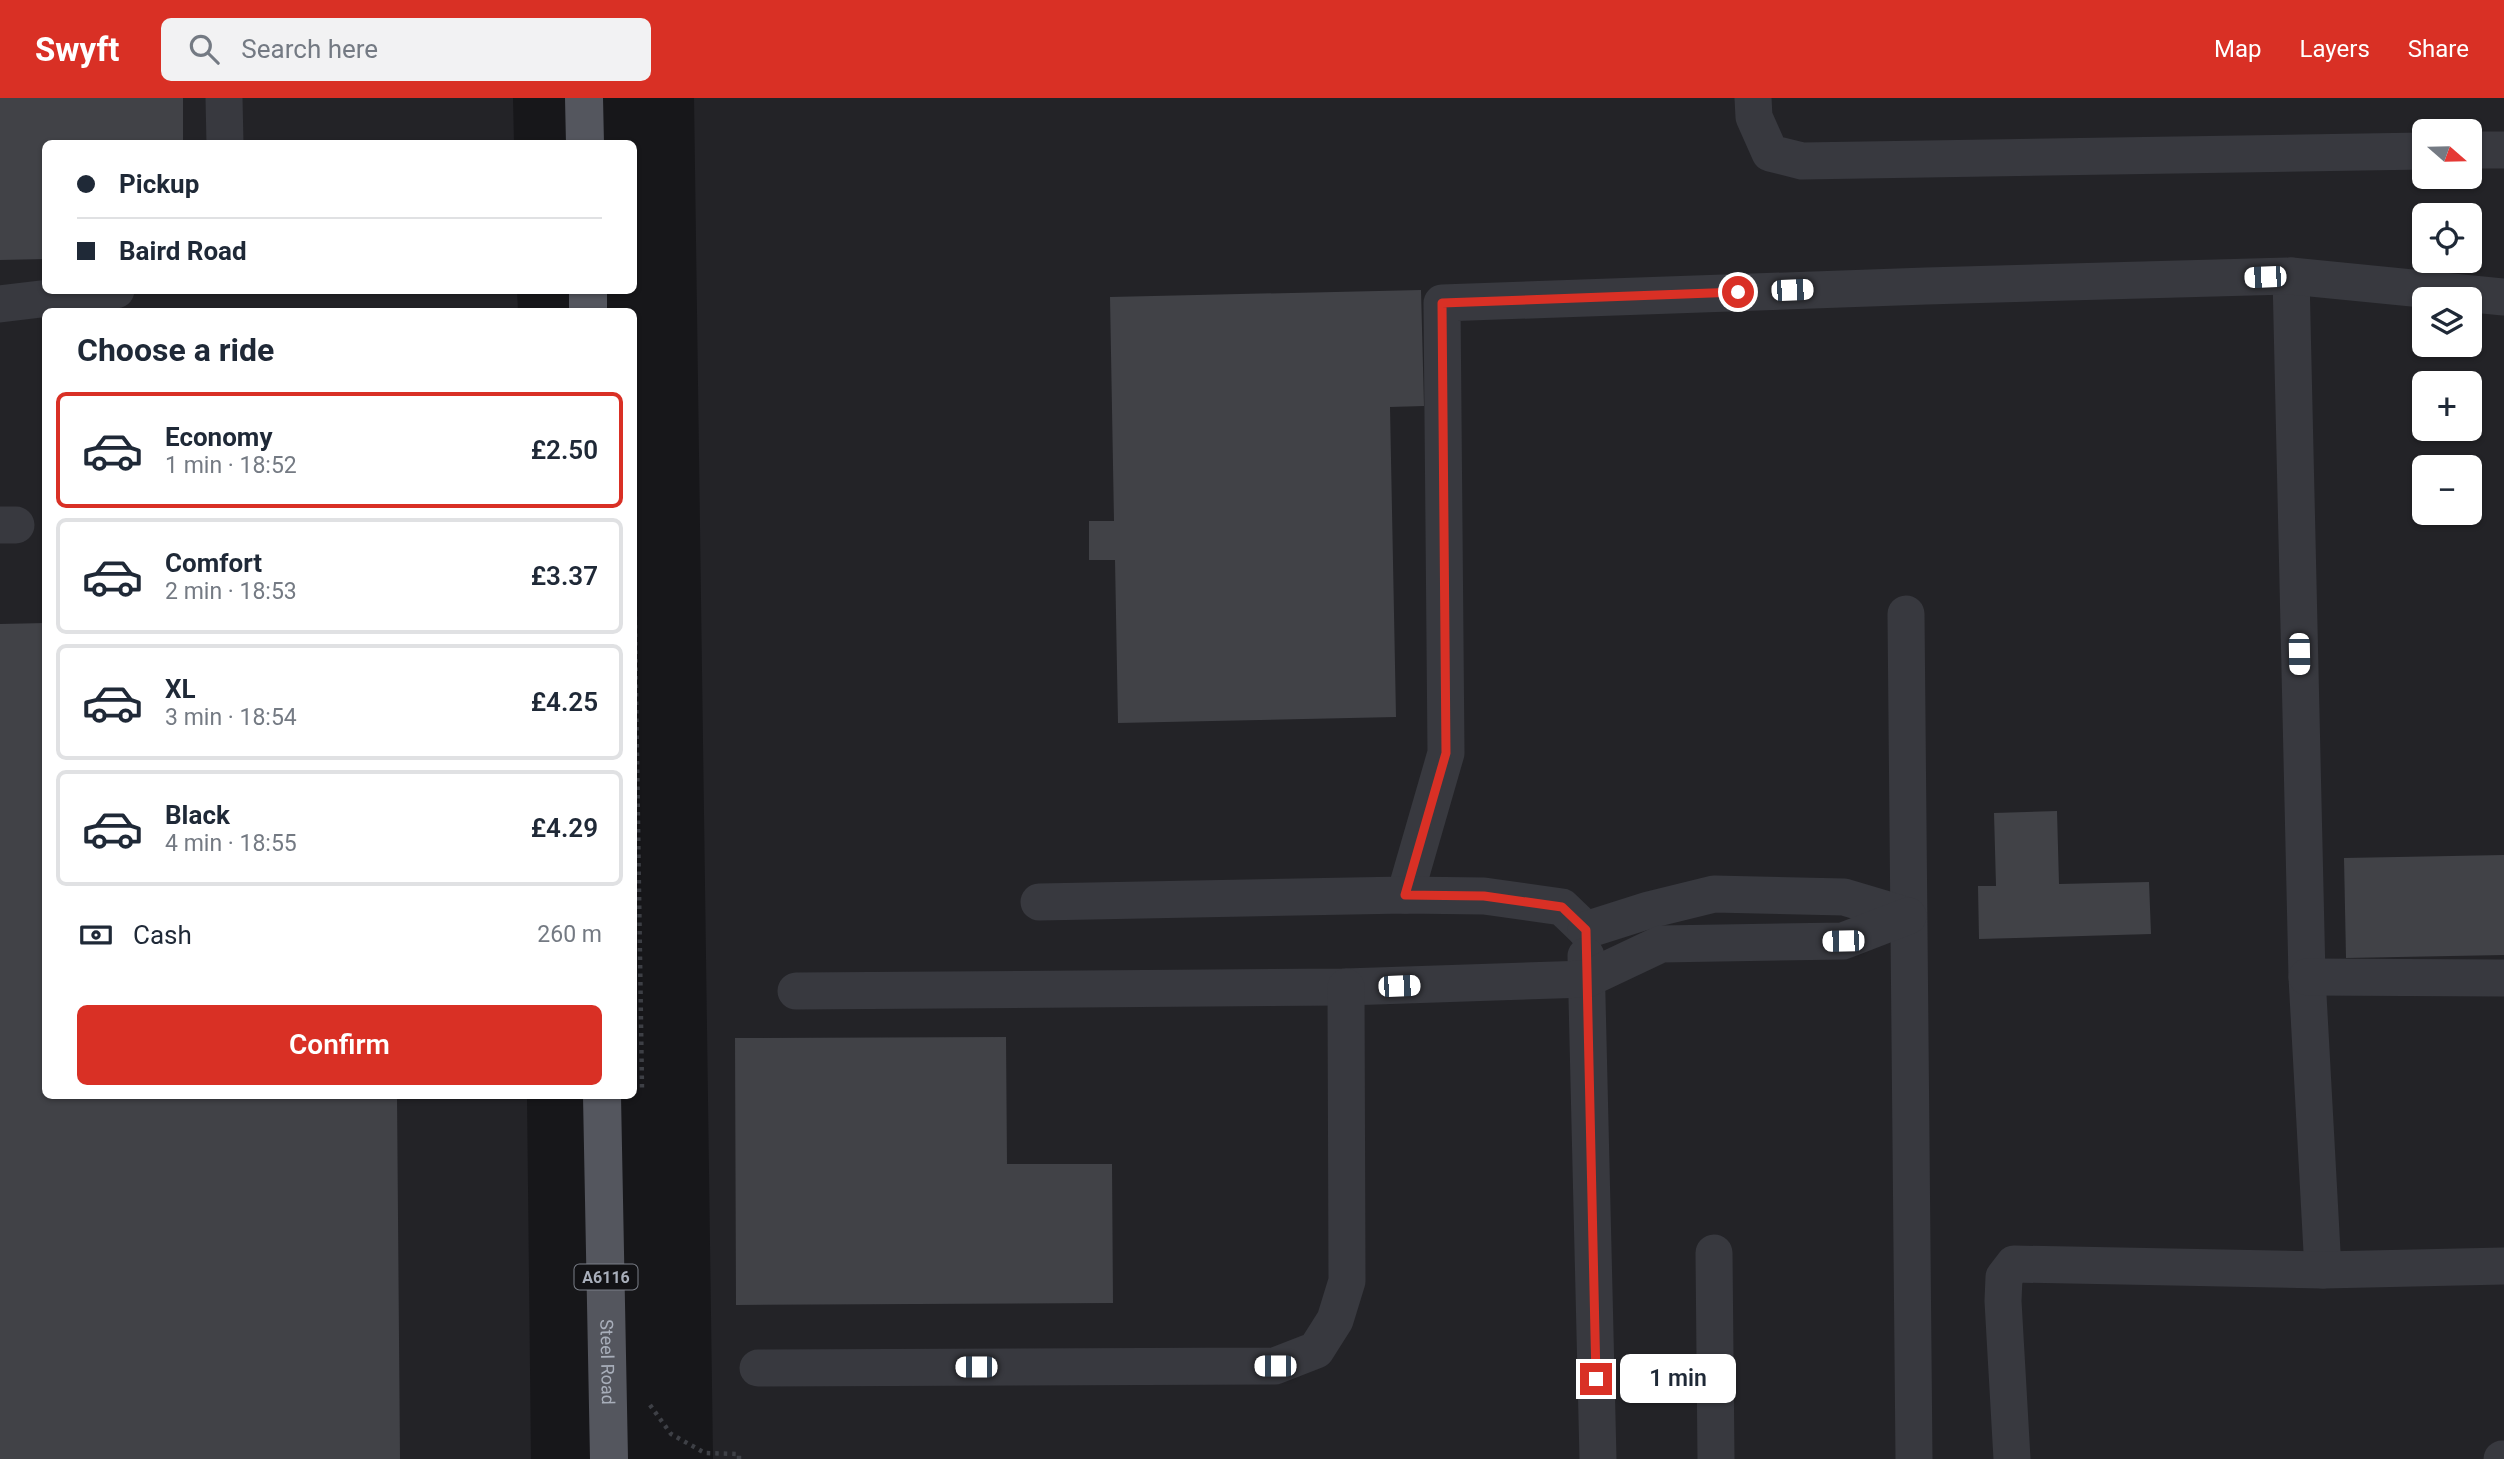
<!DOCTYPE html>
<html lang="en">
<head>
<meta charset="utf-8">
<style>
  :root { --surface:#fff; --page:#f2f2f3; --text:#1f2937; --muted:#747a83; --line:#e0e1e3; --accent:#d93025 }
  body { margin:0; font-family:Roboto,sans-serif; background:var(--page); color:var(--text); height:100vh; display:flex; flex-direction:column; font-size:26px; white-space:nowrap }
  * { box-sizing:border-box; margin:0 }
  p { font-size:23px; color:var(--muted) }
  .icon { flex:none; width:38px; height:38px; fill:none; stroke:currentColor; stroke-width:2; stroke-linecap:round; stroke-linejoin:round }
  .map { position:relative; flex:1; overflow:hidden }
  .drawer { position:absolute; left:42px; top:210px; width:595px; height:791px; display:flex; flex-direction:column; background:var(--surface); border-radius:10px; box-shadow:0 2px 5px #0004 }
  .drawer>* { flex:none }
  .top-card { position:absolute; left:42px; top:42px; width:595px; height:154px; border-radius:10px; box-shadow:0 2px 5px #0004; display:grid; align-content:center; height:154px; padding:0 35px; background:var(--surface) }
  .needle { width:46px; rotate:110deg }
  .tools { position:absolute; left:2412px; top:21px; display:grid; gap:14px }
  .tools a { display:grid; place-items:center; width:70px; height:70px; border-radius:10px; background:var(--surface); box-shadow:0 2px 5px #0004; font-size:35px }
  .end { position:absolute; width:32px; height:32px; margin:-16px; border:9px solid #d93025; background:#fff; box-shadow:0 0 0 4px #fff }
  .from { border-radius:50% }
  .bubble { position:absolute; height:49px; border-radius:10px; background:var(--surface); box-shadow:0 2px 5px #0004; font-size:23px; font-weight:600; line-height:49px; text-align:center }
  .car { position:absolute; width:21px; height:42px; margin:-21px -10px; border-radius:9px; box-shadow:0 0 5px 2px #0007; background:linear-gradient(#fff 24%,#345 0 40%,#fff 0 76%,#345 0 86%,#fff 0) }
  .top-card b { display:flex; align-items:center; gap:24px; height:66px; font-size:26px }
  .top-card b+b { border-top:2px solid var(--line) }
  .top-card i { width:18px; height:18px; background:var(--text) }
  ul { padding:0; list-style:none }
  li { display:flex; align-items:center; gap:21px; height:116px; margin:0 14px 10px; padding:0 21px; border:4px solid var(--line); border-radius:10px }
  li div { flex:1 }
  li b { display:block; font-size:26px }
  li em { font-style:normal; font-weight:600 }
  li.active { border-color:var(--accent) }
  li>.icon { width:63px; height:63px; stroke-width:1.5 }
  h2 { padding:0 35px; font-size:32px; line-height:84px }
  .pay { display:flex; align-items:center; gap:18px; height:77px; padding:0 35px; font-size:26px }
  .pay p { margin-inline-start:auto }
  .cta { display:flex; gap:14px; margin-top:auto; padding:14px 35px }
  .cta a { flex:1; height:80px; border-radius:10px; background:var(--accent); color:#fff; font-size:28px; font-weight:600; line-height:80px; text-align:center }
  header { display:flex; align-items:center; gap:42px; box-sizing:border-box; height:98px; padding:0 35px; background:var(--accent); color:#fff }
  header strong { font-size:33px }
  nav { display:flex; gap:38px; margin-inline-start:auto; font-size:24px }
  .search { width:490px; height:63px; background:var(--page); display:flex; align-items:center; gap:18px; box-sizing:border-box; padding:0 24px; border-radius:10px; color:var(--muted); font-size:26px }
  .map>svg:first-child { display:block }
  .built { fill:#232327; fill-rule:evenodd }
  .building { fill:#414247 }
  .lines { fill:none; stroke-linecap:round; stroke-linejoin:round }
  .path { stroke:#3e4046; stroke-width:4.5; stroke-dasharray:3.5 5; stroke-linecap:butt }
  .minor { stroke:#38393f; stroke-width:37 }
  .major { stroke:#54565e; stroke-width:38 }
  .route { stroke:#d93025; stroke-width:9 }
  .labels { text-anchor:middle; stroke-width:5; stroke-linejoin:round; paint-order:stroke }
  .shield { fill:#121215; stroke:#7b7f88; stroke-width:2 }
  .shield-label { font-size:16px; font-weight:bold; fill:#a8aeba }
  .street-label { font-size:18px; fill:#a8aeba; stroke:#121215 }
</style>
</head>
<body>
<header>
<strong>Swyft</strong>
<div class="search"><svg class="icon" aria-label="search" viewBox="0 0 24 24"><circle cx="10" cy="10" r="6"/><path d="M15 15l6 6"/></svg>Search here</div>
<nav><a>Map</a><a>Layers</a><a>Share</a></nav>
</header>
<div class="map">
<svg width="2504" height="1361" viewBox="0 0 2504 1361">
  <rect width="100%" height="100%" fill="#17171a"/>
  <!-- built -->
  <g class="built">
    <polygon points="0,0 513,0 514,45 46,46 46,192 517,192 518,213 46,214 46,998 527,998 531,1361 0,1361"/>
    <path d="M694 0H2504V1361H713ZM2424 33H2469V79H2424ZM2424 117H2469V163H2424ZM2424 201H2469V247H2424ZM2424 285H2469V331H2424ZM2424 369H2469V415H2424Z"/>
  </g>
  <!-- building -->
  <g class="building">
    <polygon points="0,0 183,0 183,46 46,46 46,161 0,162"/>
    <polygon points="1421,192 1424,308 1390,309 1396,619 1118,625 1115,462 1089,462 1089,423 1114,423 1110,199"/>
    <polygon points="46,525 46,998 397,998 400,1361 0,1361 0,526"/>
    <polygon points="2057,713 2059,786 2149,784 2151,836 1979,841 1978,788 1996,788 1994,715"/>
    <polygon points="2504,757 2504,857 2346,860 2344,760"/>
    <polygon points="1006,939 1007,1066 1112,1066 1113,1205 736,1207 735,940"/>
  </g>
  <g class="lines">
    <!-- path -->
    <g class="path">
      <polyline points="634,459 642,990"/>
      <polyline points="650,1307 671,1336 705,1355 739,1356 739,1361"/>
    </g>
    <!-- minor -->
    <g class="minor">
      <polyline points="224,0 225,46"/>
      <polyline points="1753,0 1754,19 1770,55 1802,63 2424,53"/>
      <polyline points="2469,52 2504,52"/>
      <polyline points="2291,178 2307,879 2323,1172"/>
      <polyline points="0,206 116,192"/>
      <polyline points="0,427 16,427"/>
      <polyline points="1906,516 1914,1361"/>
      <polyline points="1405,797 1446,655 1442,205 1926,188 2291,178 2504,199"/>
      <polyline points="1039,804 1405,797 1484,798 1562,809 1586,832"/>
      <polyline points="1586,832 1649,812 1714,796 1844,799 1908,818"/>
      <polyline points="1586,858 1598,1361"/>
      <polyline points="2307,879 2504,880"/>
      <polyline points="796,893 1346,889 1587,881 1661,846 1843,843 1908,818"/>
      <polyline points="1714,1155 1716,1361"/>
      <polyline points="758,1270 1275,1268 1316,1252 1335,1222 1347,1183 1346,889"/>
      <polyline points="2012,1361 2003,1203 2004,1179 2014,1166 2323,1172 2504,1168"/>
      <polyline points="2502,1361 2504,1361"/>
    </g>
    <!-- major -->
    <g class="major">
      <polyline points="584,0 585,46"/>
      <polyline points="588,192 588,214"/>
      <path id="s1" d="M602 998 609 1361"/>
    </g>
  </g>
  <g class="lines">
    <!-- route -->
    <polyline class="route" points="1596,1281 1586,832 1562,809 1484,798 1405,797 1446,655 1442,205 1738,194"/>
  </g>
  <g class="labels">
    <!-- shield labels -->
    <rect class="shield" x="574.5" y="1166.5" width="63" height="25" rx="5"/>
    <g class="shield-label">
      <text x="606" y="1185">A6116</text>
    </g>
    <!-- street labels -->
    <g class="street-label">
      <text dy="6" stroke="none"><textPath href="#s1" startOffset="266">Steel Road</textPath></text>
    </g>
  </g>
</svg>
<div class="tools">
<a><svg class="needle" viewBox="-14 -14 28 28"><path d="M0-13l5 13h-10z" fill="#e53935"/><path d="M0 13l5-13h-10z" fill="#747a83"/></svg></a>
<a><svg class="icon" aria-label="locate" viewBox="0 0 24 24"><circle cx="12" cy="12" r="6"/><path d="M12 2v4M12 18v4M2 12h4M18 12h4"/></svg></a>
<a><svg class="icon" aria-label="layers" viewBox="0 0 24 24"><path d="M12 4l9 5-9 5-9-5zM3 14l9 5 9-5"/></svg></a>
<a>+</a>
<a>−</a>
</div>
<i class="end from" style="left:1738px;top:194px"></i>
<i class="end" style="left:1596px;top:1281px"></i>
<div class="bubble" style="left:1620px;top:1256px;width:116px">1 min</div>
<i class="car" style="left:2265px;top:179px;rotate:268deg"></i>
<i class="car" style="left:1792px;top:192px;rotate:88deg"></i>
<i class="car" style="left:2299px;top:556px;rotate:179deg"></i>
<i class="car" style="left:1843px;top:843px;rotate:269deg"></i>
<i class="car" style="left:1399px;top:888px;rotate:88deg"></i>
<i class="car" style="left:1275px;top:1268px;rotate:270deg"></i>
<i class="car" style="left:976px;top:1269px;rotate:270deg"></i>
<div class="top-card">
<b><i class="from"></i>Pickup</b>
<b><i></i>Baird Road</b>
</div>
<section class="drawer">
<h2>Choose a ride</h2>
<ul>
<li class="active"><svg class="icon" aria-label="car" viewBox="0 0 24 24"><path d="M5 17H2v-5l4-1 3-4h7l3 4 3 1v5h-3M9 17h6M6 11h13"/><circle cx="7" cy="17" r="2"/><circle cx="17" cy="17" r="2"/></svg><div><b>Economy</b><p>1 min · 18:52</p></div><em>£2.50</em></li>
<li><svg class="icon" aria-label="car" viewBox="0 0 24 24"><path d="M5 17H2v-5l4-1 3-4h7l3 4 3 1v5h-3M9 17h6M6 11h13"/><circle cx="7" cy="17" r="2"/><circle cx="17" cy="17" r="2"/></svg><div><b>Comfort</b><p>2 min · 18:53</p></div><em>£3.37</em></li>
<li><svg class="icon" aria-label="car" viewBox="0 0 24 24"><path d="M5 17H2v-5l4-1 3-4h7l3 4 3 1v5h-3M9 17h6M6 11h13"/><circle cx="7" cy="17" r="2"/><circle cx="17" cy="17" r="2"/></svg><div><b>XL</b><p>3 min · 18:54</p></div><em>£4.25</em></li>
<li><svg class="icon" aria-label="car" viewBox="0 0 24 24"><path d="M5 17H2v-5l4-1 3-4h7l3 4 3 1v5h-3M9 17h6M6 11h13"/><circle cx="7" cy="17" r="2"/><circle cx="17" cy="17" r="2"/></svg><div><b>Black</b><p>4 min · 18:55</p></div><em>£4.29</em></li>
</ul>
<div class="pay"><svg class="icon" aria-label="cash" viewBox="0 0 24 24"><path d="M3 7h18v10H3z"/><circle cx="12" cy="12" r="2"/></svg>Cash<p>260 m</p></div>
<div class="cta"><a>Confirm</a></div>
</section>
</div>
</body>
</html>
